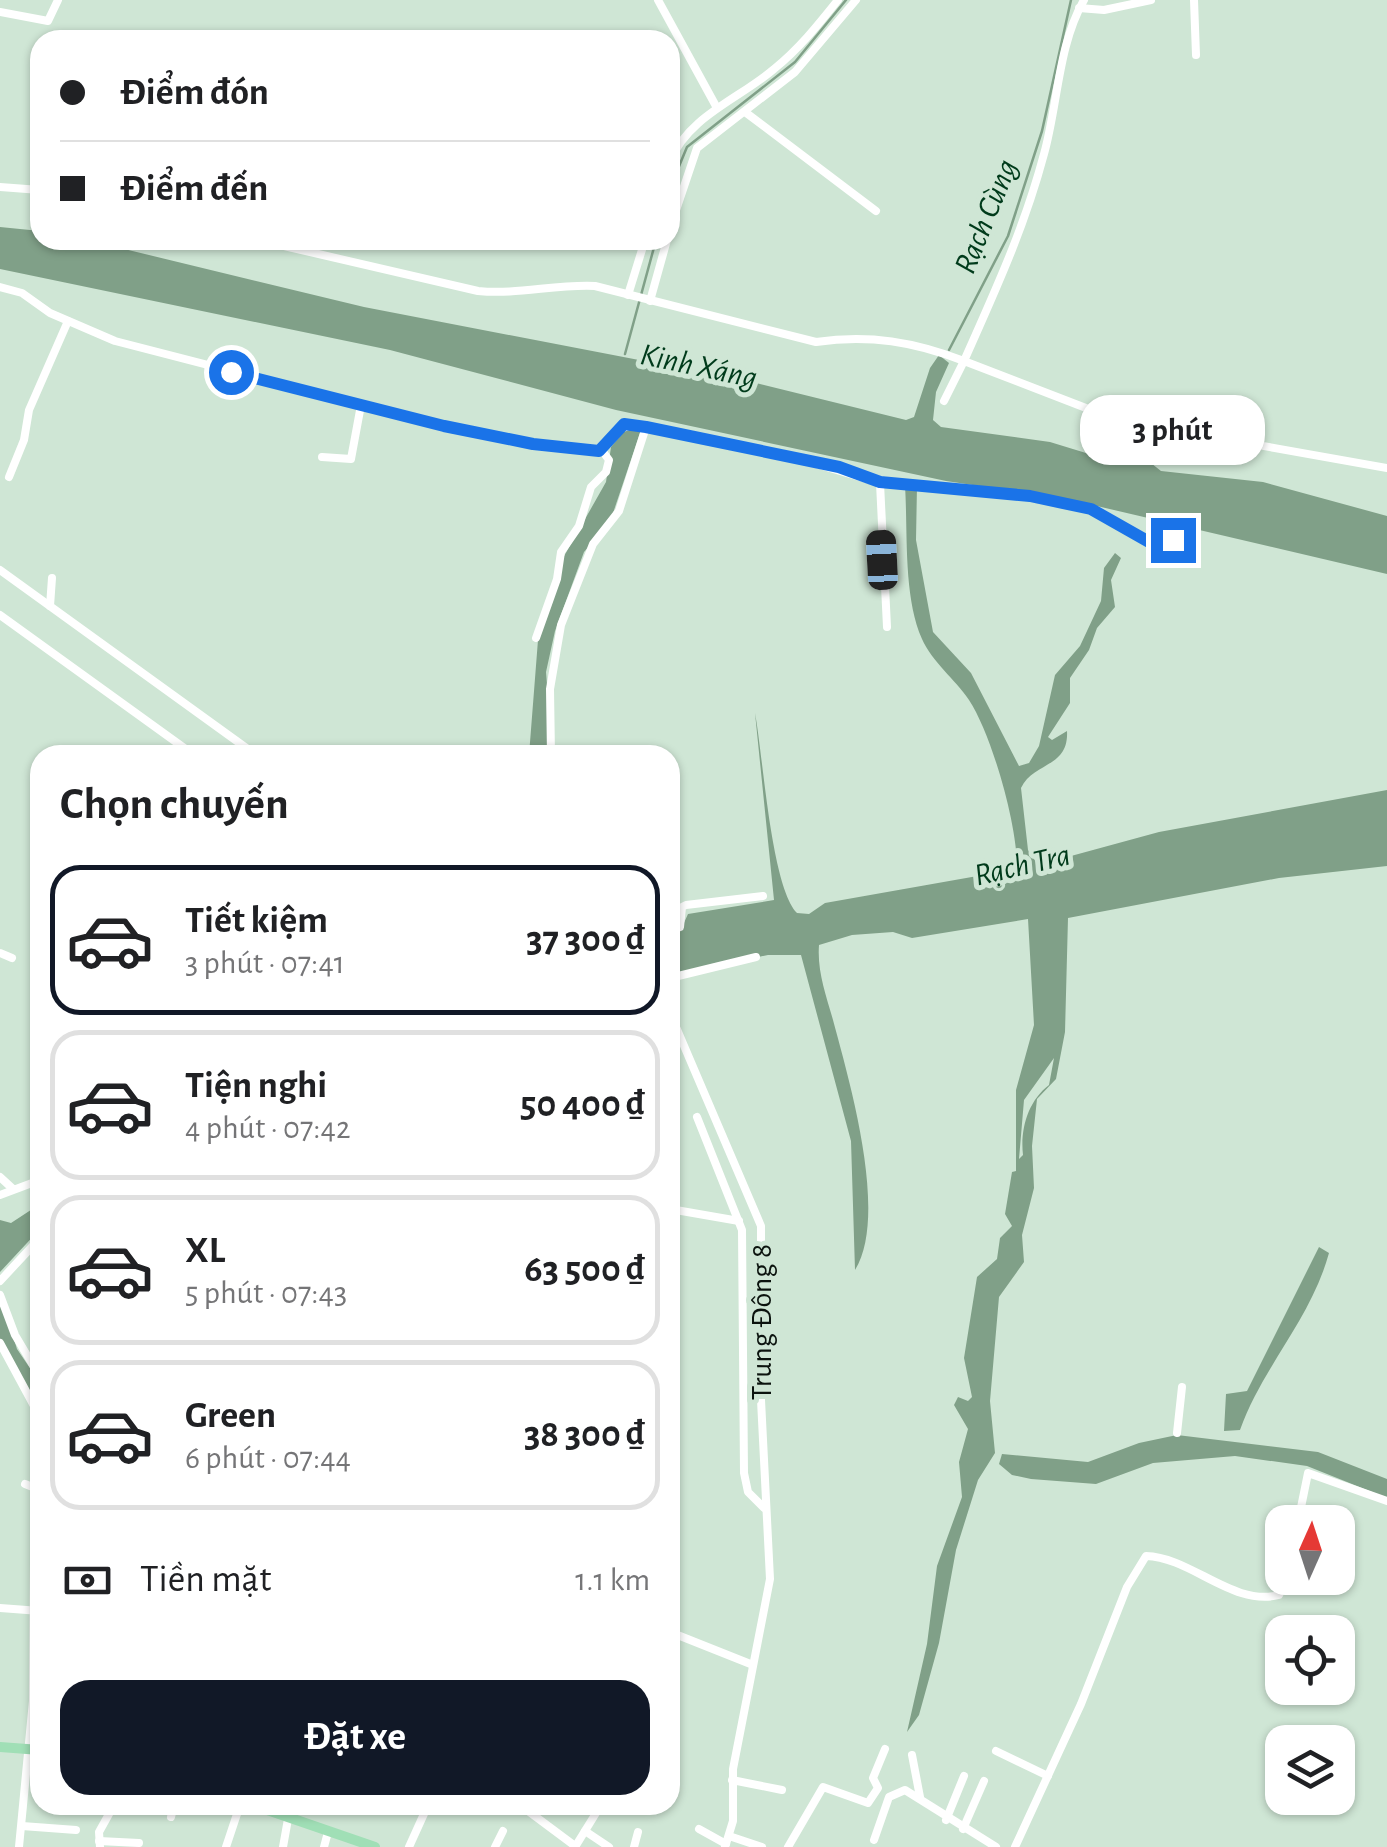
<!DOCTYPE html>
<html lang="vi">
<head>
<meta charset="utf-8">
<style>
  :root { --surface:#fff; --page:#f2f2f2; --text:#202124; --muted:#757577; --line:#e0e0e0; --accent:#111827 }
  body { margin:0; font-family:"Alegreya Sans",sans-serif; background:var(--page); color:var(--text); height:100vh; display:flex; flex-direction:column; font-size:38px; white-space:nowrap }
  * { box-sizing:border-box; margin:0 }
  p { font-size:32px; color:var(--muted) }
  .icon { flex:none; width:55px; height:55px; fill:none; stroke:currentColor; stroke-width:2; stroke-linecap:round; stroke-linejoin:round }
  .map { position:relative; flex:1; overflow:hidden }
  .sheet { position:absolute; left:30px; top:745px; width:650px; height:1070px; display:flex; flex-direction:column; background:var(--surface); border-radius:30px; box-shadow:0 2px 8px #0004 }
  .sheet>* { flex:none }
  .hud { position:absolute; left:30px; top:30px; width:650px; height:220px; border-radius:30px; box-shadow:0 2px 8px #0004; display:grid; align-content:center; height:220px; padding:0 30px; background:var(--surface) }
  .needle { width:65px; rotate:3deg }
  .controls { position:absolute; left:1265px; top:1505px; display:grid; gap:20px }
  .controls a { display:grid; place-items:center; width:90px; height:90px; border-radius:20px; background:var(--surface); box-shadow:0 2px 8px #0004; font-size:50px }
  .end { position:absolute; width:45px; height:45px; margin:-22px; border:12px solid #1a73e8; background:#fff; box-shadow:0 0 0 5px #fff }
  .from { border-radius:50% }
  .bubble { position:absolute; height:70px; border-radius:30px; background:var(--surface); box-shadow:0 2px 8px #0004; font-size:32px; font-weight:700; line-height:70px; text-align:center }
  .car { position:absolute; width:30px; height:60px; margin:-30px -15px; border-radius:12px; box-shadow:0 0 8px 2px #0007; background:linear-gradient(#222 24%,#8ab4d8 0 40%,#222 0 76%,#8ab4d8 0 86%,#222 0) }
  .hud b { display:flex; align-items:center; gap:35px; height:95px; font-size:38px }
  .hud b+b { border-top:2px solid var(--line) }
  .hud i { width:25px; height:25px; background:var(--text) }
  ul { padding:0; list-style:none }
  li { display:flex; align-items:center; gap:30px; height:150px; margin:0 20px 15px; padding:0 10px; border:5px solid var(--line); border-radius:30px }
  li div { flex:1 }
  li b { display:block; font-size:38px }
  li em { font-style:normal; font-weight:700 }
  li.active { border-color:var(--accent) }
  li>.icon { width:90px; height:90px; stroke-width:1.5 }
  h2 { padding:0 30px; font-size:45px; line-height:120px }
  .pay { display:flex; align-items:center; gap:25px; height:110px; padding:0 30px; font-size:38px }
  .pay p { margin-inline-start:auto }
  .cta { display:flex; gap:20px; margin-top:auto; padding:20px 30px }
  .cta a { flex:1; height:115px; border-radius:30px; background:var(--accent); color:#fff; font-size:40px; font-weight:700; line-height:115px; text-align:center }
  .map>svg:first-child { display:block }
  .water { fill:#80a088; fill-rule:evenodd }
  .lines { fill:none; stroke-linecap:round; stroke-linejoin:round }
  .stream { stroke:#80a088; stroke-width:2.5 }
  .minor { stroke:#fff; stroke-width:8 }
  .major { stroke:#a0dfb6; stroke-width:10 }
  .route { stroke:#1a73e8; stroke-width:12 }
  .labels { text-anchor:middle; stroke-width:10; stroke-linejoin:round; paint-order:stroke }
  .street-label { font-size:30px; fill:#0b130e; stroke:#cfe6d5 }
  .water-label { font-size:32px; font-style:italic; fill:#003b1b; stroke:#cfe6d5 }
</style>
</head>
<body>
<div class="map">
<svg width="1387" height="1847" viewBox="0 0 1387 1847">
  <rect width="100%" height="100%" fill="#cfe6d5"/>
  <!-- water -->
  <g class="water">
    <polygon points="0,227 40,231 40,240 87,240 364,307 748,381 906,420 914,417 930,368 939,355 949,363 936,392 933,420 941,427 1050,442 1112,461 1127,447 1131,425 1141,426 1137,452 1161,471 1263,482 1387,516 1387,574 1067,499 946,481 616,410 390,350 0,269"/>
    <polygon points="628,427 641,430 610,522 584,552 555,631 546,672 550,723 546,755 529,755 538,640 563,558 606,482 611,447"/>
    <path d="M905 486H917L916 540 933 632 971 673 1019 766 1029 763 1039 746 1055 675 1080 646 1101 601 1104 568 1115 553 1121 558 1111 580 1115 607 1097 628 1089 650 1070 678V703L1048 737 1052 740 1067 731C1069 768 1033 762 1021 788L1028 850 1038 865 1159 832 1387 790V866L1279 878 1068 918 1065 1032 1056 1079 1037 1099 1032 1146 1034 1188 1022 1235 1024 1262 999 1297 990 1401 995 1453 978 1480 956 1550 939 1643 919 1715 907 1732 927 1644 937 1566 962 1497 959 1462 968 1429 954 1405 958 1397 968 1401 972 1397 964 1358 977 1277 997 1259 1000 1238 1012 1226 1005 1214 1012 1172 1016 1171V1090L1034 1025 1028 919 912 938 893 932 852 935 819 945C817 971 826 995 833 1020 849 1080 889 1215 855 1270L851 1141 801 955H768L670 976V933L683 925 688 914 774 900 755 713C763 755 771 886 797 913L809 914 825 903 1017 869C1018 827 992 735 969 700 955 679 932 662 922 639 903 596 908 532 905 486ZM1054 1058 1049 1085C1028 1101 1020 1129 1023 1155L1019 1159 1024 1100Z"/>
    <polygon points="40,1204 40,1229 0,1272 0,1220 11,1223"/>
    <path d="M1319 1247 1329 1253C1311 1319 1263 1366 1240 1430L1224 1431 1226 1394 1247 1391Z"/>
    <polygon points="0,1295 17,1349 40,1383 40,1411 0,1341"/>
    <polygon points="1177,1435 1318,1452 1387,1479 1387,1498 1307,1466 1235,1456 1153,1463 1096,1484 1031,1479 1012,1475 999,1464 1002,1454 1088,1462 1139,1443"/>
  </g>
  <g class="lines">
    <!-- stream -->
    <g class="stream">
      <polyline points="670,188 687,147 795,62 846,0"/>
      <polyline points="949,350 1008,236 1042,131 1071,0"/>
      <polyline points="625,354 656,240"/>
    </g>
    <!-- minor -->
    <g class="minor">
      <polyline points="658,0 717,108"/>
      <path d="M1084 0C1058 45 1058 104 1044 154 1024 229 995 291 964 361L1117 420 1387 468"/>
      <polyline points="1194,0 1196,55"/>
      <polyline points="1079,8 1104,10 1151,0"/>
      <polyline points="0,12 48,21 58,0"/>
      <polyline points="745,112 876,211"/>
      <path d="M670 161C689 116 739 99 774 69 799 49 818 25 838 0"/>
      <polyline points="0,187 40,190"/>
      <polyline points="670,228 697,148 795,72 856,0"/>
      <path d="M258 240 478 291C518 295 555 284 595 286L816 342C869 334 915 342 964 361L944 401"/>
      <polyline points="0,287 22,293 50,313 115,341 444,426 533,444 599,451 616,430 633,425 783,454 880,483 1030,497 1091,509 1158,547 1173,540"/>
      <polyline points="628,295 645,240"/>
      <polyline points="650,301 667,240"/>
      <polyline points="322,457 351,459 361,405"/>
      <polyline points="9,477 24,440 29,410 68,321"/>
      <polyline points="880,483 887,627"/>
      <polyline points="0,570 256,755"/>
      <polyline points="50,606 52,578"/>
      <polyline points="0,615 194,755"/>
      <polyline points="536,638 557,579 561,552 579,526 591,487 606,472 609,460 601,449"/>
      <polyline points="551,755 550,689 561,625 593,544 619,511 646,427"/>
      <polyline points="670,931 680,927 682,907 686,905 763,896"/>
      <polyline points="0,953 12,958"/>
      <polyline points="670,978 756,957"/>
      <polyline points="670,1013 761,1226 761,1400 770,1579 733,1769 733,1821 725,1847"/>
      <polyline points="697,1117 742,1230 744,1473 748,1492 764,1508"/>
      <polyline points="0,1177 13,1189"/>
      <polyline points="0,1195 40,1180"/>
      <polyline points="670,1209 739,1221"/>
      <polyline points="0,1281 40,1238"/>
      <polyline points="0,1295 15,1335 40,1377"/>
      <polyline points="0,1343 40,1417"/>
      <polyline points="1177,1433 1182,1387"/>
      <polyline points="25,1484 40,1490"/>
      <polyline points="1298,1522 1308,1473 1387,1501"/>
      <polyline points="35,1537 40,1503"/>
      <polyline points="0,1608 40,1611"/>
      <polyline points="670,1632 753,1665"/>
      <polyline points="996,1751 1048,1776"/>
      <polyline points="912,1755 920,1797"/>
      <polyline points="732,1780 782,1790"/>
      <polyline points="520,1805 575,1846"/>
      <polyline points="171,1817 174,1805"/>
      <polyline points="946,1820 964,1776"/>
      <polyline points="22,1826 76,1830"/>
      <polyline points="699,1829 726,1844"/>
      <polyline points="963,1829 984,1781"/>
      <polyline points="585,1831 609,1847"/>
      <polyline points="729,1836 762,1847"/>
      <polyline points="874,1840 889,1797 905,1790 996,1847"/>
      <polyline points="99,1841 139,1843"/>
      <polyline points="19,1847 33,1701 34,1562"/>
      <polyline points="100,1847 99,1832 114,1805"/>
      <polyline points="226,1847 240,1805"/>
      <polyline points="283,1847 288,1819"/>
      <polyline points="324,1847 328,1832"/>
      <polyline points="409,1847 428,1805"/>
      <polyline points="495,1847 503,1831"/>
      <polyline points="575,1847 601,1805"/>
      <polyline points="634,1847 638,1832"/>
      <polyline points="788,1847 823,1787 868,1803 878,1788 873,1778 885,1749"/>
      <path d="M1015 1847 1081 1704 1127 1587 1146 1556C1191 1557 1233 1607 1279 1595L1287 1578"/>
    </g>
    <!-- major -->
    <g class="major">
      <polyline points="0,1747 40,1750"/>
      <polyline points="253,1805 375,1847"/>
    </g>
  </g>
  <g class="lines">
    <!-- route -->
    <polyline class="route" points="231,372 444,426 533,444 599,451 624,424 646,427 839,467 880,482 1030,496 1091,509 1158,547 1173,540"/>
  </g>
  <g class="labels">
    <!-- street labels -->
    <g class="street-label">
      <text transform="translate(761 1322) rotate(-90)" y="10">Trung Đông 8</text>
    </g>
    <!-- water labels -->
    <g class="water-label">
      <text transform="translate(985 216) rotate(-68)" y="11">Rạch Cùng</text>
      <text transform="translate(699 365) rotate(12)" y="11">Kinh Xáng</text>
      <text transform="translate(1022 864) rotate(-13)" y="11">Rạch Tra</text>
    </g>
  </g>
</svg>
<div class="controls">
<a><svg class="needle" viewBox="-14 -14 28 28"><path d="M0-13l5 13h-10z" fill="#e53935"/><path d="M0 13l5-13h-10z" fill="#757577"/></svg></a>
<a><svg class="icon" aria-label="locate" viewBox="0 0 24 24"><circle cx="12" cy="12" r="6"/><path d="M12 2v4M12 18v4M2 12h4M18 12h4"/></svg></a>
<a><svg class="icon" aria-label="layers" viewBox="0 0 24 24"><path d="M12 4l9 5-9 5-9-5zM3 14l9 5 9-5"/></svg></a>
</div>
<i class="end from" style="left:231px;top:372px"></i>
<i class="end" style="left:1173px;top:540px"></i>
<div class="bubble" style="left:1080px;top:395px;width:185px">3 phút</div>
<i class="car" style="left:882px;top:560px;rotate:357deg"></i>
<div class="hud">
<b><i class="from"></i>Điểm đón</b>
<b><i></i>Điểm đến</b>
</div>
<section class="sheet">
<h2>Chọn chuyến</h2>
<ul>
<li class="active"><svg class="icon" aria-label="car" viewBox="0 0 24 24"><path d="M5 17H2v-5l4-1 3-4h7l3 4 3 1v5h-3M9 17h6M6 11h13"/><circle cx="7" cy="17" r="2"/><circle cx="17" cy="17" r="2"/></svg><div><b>Tiết kiệm</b><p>3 phút · 07:41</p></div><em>37 300 ₫</em></li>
<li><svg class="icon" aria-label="car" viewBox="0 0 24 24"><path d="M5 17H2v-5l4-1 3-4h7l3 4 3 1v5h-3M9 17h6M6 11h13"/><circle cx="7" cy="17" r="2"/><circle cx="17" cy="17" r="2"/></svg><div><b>Tiện nghi</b><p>4 phút · 07:42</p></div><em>50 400 ₫</em></li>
<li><svg class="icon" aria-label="car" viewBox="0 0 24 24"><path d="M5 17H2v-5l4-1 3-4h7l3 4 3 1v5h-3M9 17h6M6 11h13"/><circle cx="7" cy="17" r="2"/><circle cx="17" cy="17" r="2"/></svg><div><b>XL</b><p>5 phút · 07:43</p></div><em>63 500 ₫</em></li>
<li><svg class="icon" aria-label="car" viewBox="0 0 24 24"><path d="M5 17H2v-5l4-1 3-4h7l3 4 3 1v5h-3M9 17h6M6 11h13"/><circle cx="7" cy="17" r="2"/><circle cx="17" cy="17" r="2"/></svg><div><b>Green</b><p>6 phút · 07:44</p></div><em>38 300 ₫</em></li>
</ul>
<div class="pay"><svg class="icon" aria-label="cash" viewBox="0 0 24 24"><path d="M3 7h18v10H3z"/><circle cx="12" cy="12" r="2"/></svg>Tiền mặt<p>1.1 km</p></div>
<div class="cta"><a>Đặt xe</a></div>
</section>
</div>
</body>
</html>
